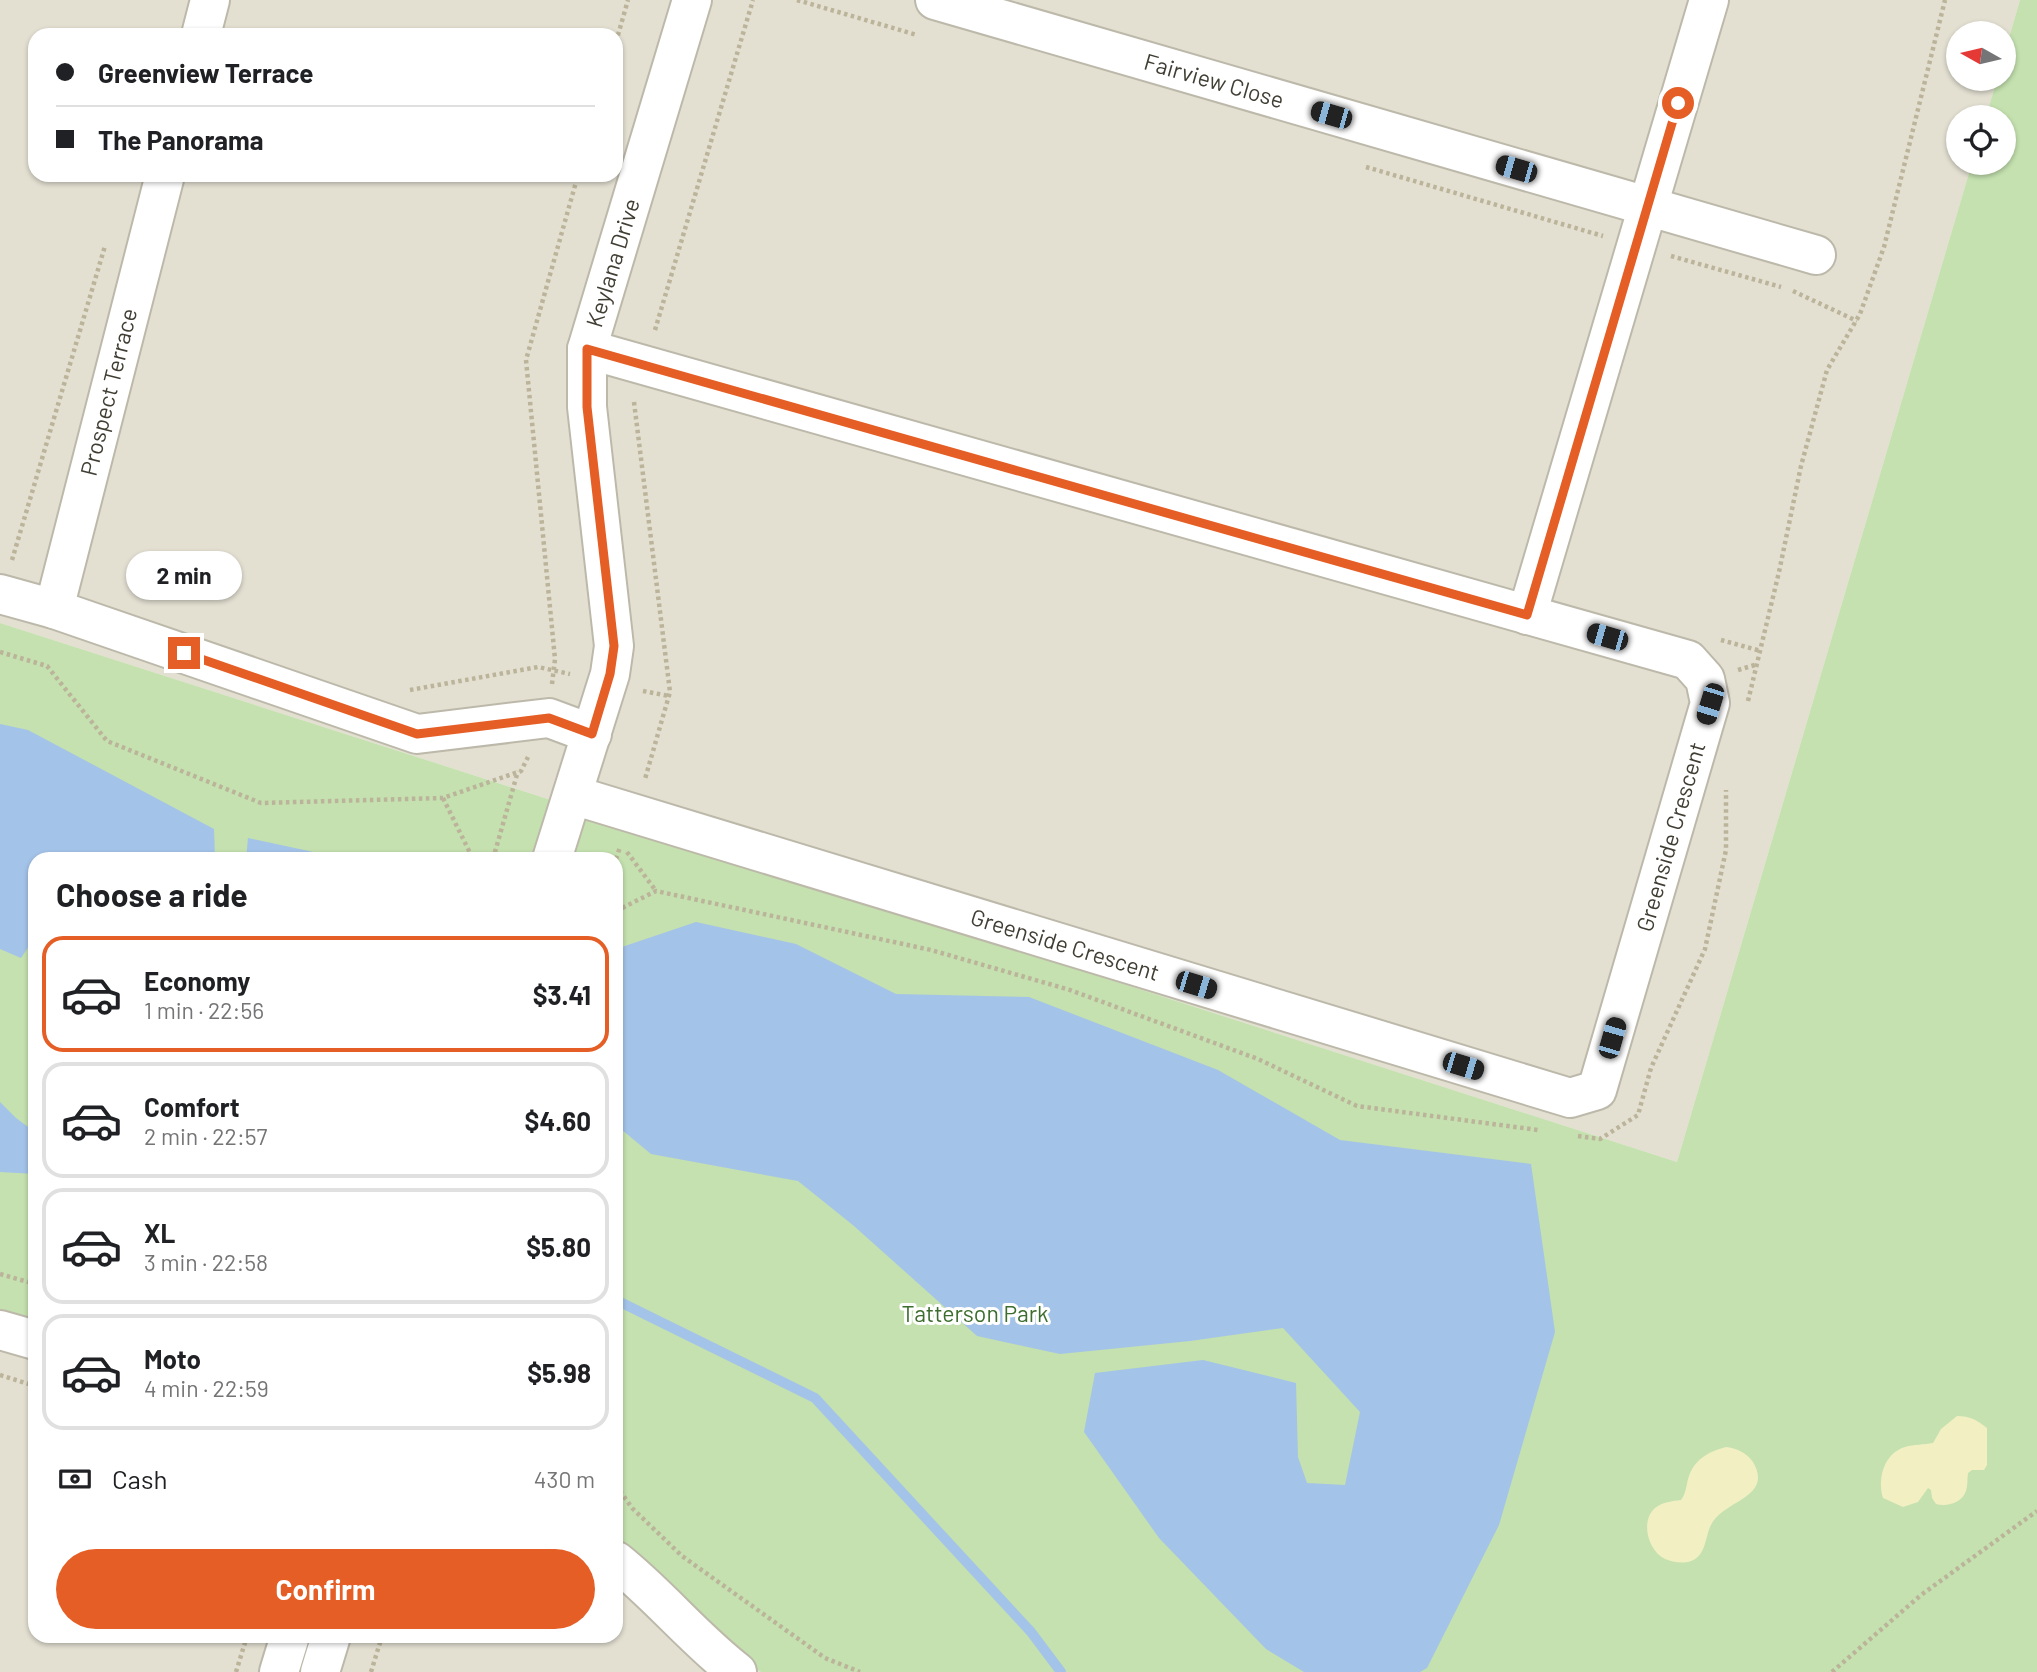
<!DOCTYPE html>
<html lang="en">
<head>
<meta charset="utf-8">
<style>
  :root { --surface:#fff; --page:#f2f2f2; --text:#202124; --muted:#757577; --line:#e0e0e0; --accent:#e55e25 }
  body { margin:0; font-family:Barlow,sans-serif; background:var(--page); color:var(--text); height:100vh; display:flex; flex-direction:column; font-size:26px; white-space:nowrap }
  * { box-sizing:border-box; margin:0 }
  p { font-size:23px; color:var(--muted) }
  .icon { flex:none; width:38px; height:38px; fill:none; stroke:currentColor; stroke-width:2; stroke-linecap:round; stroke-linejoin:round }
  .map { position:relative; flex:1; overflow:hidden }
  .sheet { position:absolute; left:28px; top:852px; width:595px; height:791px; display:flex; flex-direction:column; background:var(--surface); border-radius:21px; box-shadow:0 2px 5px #0004 }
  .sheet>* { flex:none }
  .guide { position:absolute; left:28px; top:28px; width:595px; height:154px; border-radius:21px; box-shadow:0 2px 5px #0004; display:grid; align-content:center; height:154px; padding:0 28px; background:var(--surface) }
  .needle { width:46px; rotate:278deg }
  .fabs { position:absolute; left:1946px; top:21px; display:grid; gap:14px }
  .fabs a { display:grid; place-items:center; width:70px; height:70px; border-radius:50%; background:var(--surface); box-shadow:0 2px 5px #0004; font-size:35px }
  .end { position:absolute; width:32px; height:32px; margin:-16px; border:9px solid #e55e25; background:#fff; box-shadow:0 0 0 4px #fff }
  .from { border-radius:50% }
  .bubble { position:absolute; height:49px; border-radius:24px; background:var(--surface); box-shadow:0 2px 5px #0004; font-size:23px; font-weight:700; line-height:49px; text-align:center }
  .car { position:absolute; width:21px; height:42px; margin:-21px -10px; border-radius:9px; box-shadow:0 0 5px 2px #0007; background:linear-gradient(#222 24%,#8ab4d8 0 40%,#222 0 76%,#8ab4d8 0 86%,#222 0) }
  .guide b { display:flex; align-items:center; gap:24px; height:66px; font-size:26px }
  .guide b+b { border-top:2px solid var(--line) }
  .guide i { width:18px; height:18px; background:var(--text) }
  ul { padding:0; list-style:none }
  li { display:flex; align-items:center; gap:21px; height:116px; margin:0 14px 10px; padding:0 14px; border:4px solid var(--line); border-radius:21px }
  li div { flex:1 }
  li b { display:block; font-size:26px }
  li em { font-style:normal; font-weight:700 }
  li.selected { border-color:var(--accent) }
  li>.icon { width:63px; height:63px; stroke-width:1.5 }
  h2 { padding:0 28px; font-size:32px; line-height:84px }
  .pay { display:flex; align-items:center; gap:18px; height:77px; padding:0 28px; font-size:26px }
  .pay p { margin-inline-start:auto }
  .primary-button { display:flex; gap:14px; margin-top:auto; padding:14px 28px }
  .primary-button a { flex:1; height:80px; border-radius:42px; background:var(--accent); color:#fff; font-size:28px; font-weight:700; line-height:80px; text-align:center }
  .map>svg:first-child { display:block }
  .residential { fill:#e3e0d2; fill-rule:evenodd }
  .green { fill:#c4e1af }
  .sand { fill:#f2efc2 }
  .water { fill:#a4c3e8 }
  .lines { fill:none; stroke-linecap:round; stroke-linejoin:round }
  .stream { stroke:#a4c3e8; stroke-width:10 }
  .minor-casing { stroke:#bdb9aa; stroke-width:42 }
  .path { stroke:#bbb49a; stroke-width:4.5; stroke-dasharray:3.5 3.5; stroke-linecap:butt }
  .minor { stroke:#fff; stroke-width:38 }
  .route { stroke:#e55e25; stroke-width:9 }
  .labels { text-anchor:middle; stroke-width:6; stroke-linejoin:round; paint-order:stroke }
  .street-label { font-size:23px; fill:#413e34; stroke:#fff }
  .park-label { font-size:23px; fill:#3d6d2e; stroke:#fff }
</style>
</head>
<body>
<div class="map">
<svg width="2037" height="1672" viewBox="0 0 2037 1672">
  <rect width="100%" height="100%" fill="#f0eee4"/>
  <!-- residential -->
  <g class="residential">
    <path d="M0 0H2020L2004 55V33H1958V79H1997L1986 117H1958V163H1972L1677 1162 0 623ZM35 35H616V175H35Z"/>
    <polygon points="0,1309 35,1320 35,1636 616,1636 616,1547 742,1660 761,1672 0,1672"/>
  </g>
  <!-- green -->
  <polygon class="green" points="2020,0 2037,0 2037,1672 761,1672 742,1660 616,1547 616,859 35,859 35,1320 0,1309 0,623 1677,1162 1972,163 2004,163 2004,117 1986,117 1997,79 2004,79 2004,55"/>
  <!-- sand -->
  <g class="sand">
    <path d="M1957 1416C1970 1416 1977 1420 1987 1428V1465L1984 1470H1972L1968 1473C1967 1479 1968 1485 1966 1491 1962 1503 1947 1507 1936 1504L1932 1498 1931 1490 1928 1488 1918 1502 1903 1507 1883 1498C1877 1479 1884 1453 1905 1447 1914 1444 1924 1445 1933 1443L1941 1429Z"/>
    <path d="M1726 1447C1736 1448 1747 1453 1753 1462 1774 1498 1723 1500 1711 1525 1705 1537 1706 1556 1691 1561 1683 1564 1672 1562 1665 1559 1648 1551 1640 1521 1655 1508 1663 1502 1672 1501 1681 1500 1686 1493 1686 1487 1688 1479 1694 1459 1708 1452 1726 1447Z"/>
  </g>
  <!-- water -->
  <g class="water">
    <polygon points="0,724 28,730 214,829 215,859 35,859 35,937 21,958 0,949"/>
    <polygon points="248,838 346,859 246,859"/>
    <polygon points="696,922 796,944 896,994 1029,997 1218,1070 1340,1140 1531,1164 1555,1332 1499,1525 1427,1668 1420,1672 1304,1672 1266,1649 1159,1538 1084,1432 1095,1373 1203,1360 1296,1383 1298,1457 1307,1483 1345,1485 1360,1412 1283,1328 1190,1341 1060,1354 977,1336 854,1226 798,1181 651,1154 616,1125 616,949"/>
    <polygon points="0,1102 16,1118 35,1132 35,1174 0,1172"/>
  </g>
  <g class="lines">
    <!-- stream -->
    <polyline class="stream" points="616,1300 815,1398 1031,1632 1061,1672"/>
    <!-- minor casing -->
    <g class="minor-casing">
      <g id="minor">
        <polyline points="935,0 1816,255"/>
        <polyline points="201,35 210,0"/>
        <polyline points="0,594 54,609 417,734 549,718 592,734"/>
        <polyline points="54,609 165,175"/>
        <polyline points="1527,615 1709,0"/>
        <polyline points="573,795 1570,1098 1597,1090 1710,703 1705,679 1688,660 587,349"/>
        <polyline points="552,859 610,674 614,646 587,407 587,349 692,0"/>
        <polyline points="0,1330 35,1340"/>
        <path d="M616 1561C659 1595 693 1638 737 1672"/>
        <polyline points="279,1672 290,1636"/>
        <polyline points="320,1672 331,1636"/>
      </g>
    </g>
    <!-- path -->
    <g class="path">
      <polyline points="797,0 917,35"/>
      <polyline points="616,42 628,0"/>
      <polyline points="1366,167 1603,236"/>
      <polyline points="1671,256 1781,287"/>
      <polyline points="1793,291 1857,321"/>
      <polyline points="655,330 753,0"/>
      <polyline points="634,402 670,692 645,779"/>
      <polyline points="12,560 105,246"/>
      <polyline points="1721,640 1761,651"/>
      <polyline points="0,652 47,666 107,741 261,803 443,798 521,771 528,757"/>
      <polyline points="1738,670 1758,664"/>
      <polyline points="552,684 555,659 526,360 578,175"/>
      <polyline points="410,690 538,667 570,674"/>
      <polyline points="643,691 669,696"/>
      <polyline points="1748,701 1779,572 1801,466 1827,370 1860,314 1884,247 1945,0"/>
      <polyline points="443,798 473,859"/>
      <polyline points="627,852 656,891"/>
      <polyline points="493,859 518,771"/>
      <polyline points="616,859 620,847"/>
      <polyline points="616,911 656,891 931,950 1070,990 1258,1059 1357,1106 1538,1130"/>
      <polyline points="1578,1136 1600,1139 1638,1115 1651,1068 1705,949 1726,850 1726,790"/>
      <polyline points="0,1274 35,1284"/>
      <polyline points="0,1375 35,1386"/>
      <polyline points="616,1485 632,1508 682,1556 825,1658 860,1672"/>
      <polyline points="236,1672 247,1636"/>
      <polyline points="371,1672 382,1636"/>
      <polyline points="1832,1672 1921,1595 2037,1511"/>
    </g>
    <!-- minor -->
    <use href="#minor" class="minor"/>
  </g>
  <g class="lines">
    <!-- route -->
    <polyline class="route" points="184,653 417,734 549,718 592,734 610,674 614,646 587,407 587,349 1527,615 1678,103"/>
  </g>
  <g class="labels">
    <!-- street labels -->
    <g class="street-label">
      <text transform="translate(1214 81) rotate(16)" y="8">Fairview Close</text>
      <text transform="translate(613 263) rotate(-73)" y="8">Keylana Drive</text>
      <text transform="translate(109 392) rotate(-76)" y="8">Prospect Terrace</text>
      <text transform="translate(1671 837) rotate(-74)" y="8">Greenside Crescent</text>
      <text transform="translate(1065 945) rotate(17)" y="8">Greenside Crescent</text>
    </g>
    <!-- park labels -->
    <g class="park-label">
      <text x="975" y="1322">Tatterson Park</text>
    </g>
  </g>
</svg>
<div class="fabs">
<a><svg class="needle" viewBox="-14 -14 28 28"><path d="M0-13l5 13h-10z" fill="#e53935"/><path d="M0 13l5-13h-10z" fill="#757577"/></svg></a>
<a><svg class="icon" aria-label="locate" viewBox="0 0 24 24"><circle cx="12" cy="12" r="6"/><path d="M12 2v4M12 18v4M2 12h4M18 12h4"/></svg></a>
</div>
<i class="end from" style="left:1678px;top:103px"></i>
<i class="end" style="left:184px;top:653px"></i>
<div class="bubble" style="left:126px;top:551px;width:116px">2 min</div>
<i class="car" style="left:1331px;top:115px;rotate:286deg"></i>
<i class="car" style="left:1516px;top:169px;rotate:286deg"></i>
<i class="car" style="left:1607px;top:637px;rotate:286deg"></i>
<i class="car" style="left:1710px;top:704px;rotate:197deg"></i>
<i class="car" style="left:1196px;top:985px;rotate:107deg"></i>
<i class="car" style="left:1612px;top:1038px;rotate:16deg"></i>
<i class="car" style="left:1463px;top:1066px;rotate:107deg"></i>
<div class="guide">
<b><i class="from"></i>Greenview Terrace</b>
<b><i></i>The Panorama</b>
</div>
<section class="sheet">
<h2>Choose a ride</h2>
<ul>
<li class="selected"><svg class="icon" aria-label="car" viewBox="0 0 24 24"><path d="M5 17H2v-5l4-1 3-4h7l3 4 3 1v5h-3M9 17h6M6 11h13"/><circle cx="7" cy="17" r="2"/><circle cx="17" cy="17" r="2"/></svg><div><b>Economy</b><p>1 min · 22:56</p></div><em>$3.41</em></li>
<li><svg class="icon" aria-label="car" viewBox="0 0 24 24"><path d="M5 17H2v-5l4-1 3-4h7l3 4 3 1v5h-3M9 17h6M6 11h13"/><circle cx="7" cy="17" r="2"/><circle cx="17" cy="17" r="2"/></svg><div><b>Comfort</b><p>2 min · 22:57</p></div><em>$4.60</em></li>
<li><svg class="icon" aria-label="car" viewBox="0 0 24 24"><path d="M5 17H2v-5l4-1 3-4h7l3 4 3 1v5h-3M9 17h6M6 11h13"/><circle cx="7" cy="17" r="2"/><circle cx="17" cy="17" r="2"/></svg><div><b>XL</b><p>3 min · 22:58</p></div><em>$5.80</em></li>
<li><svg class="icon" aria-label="car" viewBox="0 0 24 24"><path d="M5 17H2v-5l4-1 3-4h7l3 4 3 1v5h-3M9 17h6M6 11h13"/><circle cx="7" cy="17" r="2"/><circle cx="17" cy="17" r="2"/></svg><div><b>Moto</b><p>4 min · 22:59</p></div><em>$5.98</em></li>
</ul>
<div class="pay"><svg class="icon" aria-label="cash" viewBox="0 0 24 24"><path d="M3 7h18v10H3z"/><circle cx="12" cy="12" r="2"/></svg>Cash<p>430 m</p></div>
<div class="primary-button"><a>Confirm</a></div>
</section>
</div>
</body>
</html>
